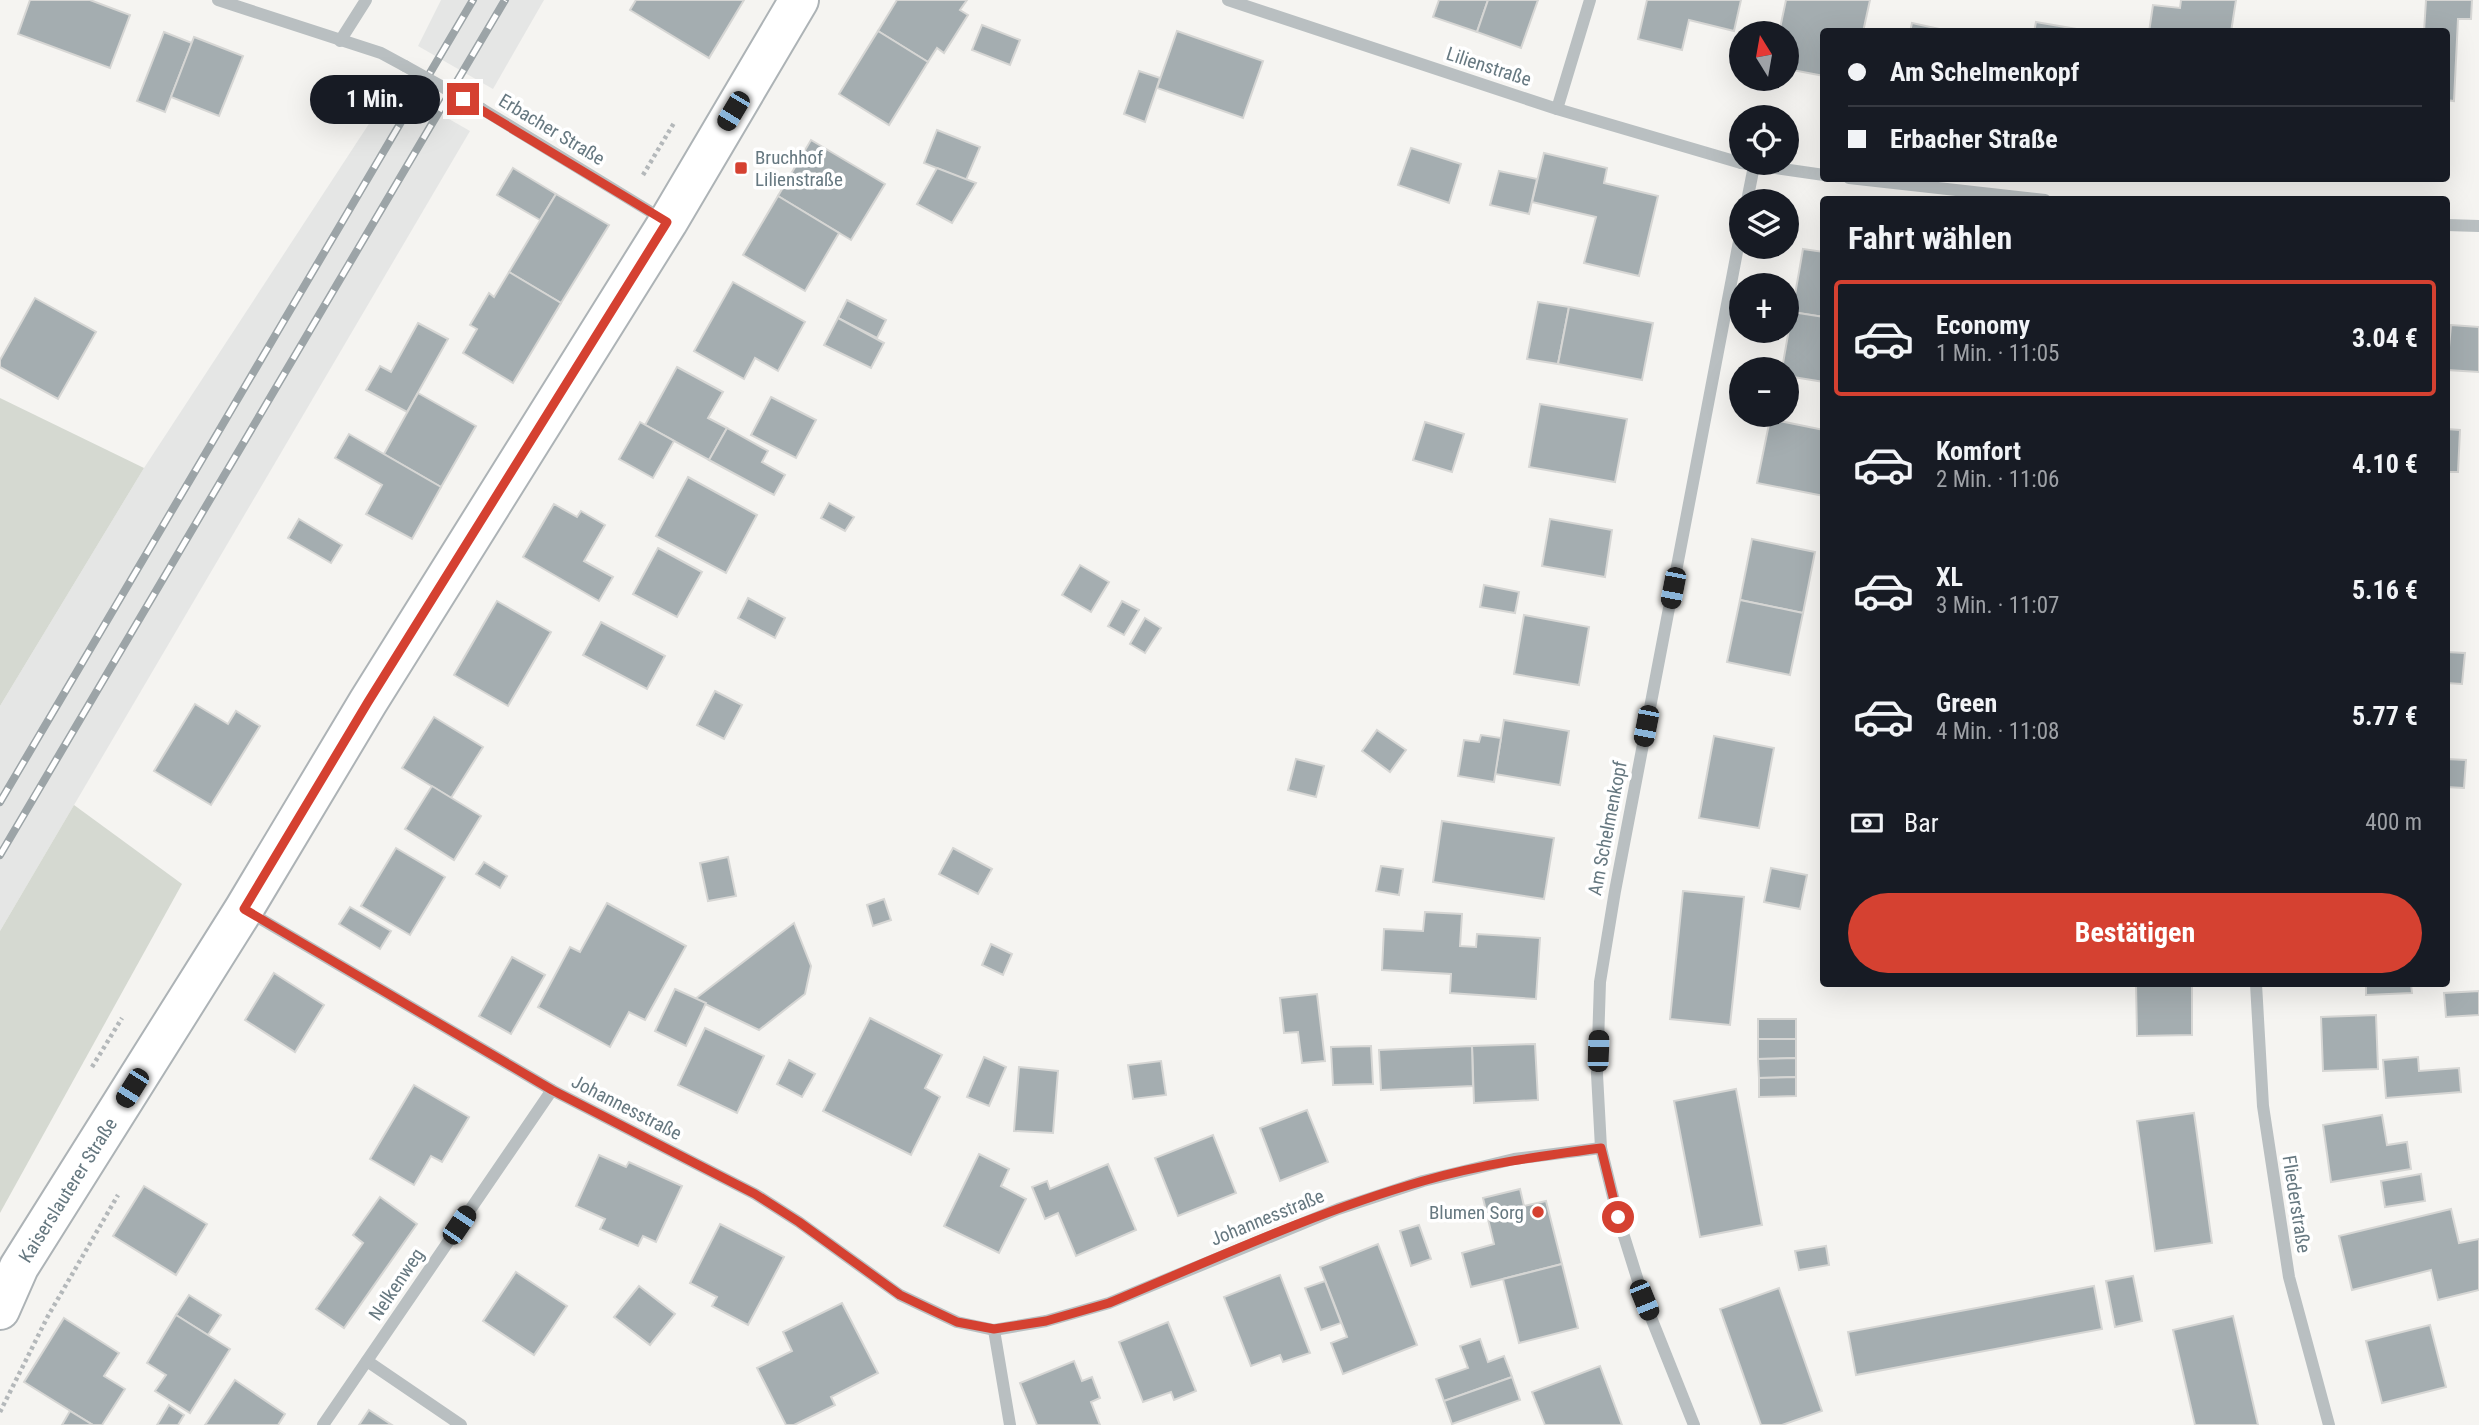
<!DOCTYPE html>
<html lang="de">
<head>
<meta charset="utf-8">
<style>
  :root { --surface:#171b24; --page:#20242c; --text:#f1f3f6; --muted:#9ea1a6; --line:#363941; --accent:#d54131 }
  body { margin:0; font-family:"Roboto Condensed",sans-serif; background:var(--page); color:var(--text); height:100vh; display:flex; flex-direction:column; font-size:26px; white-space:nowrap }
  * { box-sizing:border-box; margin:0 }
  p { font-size:23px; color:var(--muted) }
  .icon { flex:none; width:38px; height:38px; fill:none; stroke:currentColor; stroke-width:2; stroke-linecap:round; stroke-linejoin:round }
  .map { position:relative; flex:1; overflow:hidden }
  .sheet { position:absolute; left:1820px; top:196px; width:630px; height:791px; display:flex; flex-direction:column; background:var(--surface); border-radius:7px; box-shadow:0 7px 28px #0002 }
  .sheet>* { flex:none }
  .hud { position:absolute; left:1820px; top:28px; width:630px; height:154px; border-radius:7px; box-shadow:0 7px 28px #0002; display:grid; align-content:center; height:154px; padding:0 28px; background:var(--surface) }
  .needle { width:46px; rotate:349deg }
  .buttons { position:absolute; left:1729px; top:21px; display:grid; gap:14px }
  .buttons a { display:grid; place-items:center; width:70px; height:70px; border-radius:50%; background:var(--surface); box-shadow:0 7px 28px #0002; font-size:35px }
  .end { position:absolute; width:32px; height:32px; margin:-16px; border:9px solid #d54131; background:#fff; box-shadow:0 0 0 4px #fff }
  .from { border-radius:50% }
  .bubble { position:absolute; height:49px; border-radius:24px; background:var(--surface); box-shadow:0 7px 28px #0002; font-size:23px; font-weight:700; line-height:49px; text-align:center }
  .car { position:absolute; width:21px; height:42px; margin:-21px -10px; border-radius:9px; box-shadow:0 0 5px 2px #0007; background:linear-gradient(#222 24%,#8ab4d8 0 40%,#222 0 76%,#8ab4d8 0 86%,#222 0) }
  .hud b { display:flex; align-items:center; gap:24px; height:66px; font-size:26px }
  .hud b+b { border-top:2px solid var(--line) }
  .hud i { width:18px; height:18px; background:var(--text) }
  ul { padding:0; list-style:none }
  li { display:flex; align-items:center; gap:21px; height:116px; margin:0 14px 10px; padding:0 14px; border:4px solid transparent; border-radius:7px }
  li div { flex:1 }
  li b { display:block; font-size:26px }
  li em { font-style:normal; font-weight:700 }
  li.on { border-color:var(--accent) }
  li>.icon { width:63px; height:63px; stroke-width:1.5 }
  h2 { padding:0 28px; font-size:32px; line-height:84px }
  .pay { display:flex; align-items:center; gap:18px; height:77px; padding:0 28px; font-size:26px }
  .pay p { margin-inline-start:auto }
  .cta { display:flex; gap:14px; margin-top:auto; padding:14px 28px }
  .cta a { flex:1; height:80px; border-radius:42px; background:var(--accent); color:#fff; font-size:28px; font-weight:700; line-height:80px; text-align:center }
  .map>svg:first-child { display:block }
  .built { fill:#e5e6e5 }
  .green { fill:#d5d9d1 }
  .building { fill:#a4adb0; stroke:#d6d6d4; stroke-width:2 }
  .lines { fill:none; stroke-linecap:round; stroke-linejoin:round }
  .major-casing { stroke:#adb3b6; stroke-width:42 }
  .path { stroke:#b4b8ba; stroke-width:4.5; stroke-dasharray:3.5 3.5; stroke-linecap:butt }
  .minor { stroke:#b9bfc1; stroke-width:12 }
  .major { stroke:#fff; stroke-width:38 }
  .rail-casing { stroke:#9ca4a7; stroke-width:8 }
  .rail { stroke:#fff; stroke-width:5; stroke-dasharray:16; stroke-linecap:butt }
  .minor-bridge { stroke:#b9bfc1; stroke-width:12 }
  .route { stroke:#d54131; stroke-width:9 }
  .poi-dot { fill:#d54131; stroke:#fff; stroke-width:2.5 }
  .labels { text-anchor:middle; stroke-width:7; stroke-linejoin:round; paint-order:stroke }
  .street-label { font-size:19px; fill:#667880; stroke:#fff }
  .poi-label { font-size:19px; fill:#667880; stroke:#fff; text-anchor:start }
</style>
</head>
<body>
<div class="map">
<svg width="2479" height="1425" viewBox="0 0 2479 1425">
  <rect width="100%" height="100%" fill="#f5f4f1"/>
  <!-- built -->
  <g class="built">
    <polygon points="441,0 544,0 493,89 418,46"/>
    <polygon points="393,87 470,131 0,931 0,706 144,468"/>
  </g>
  <!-- green -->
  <g class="green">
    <polygon points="0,398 144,468 0,706"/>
    <polygon points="74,805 182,884 0,1213 0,931"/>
  </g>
  <!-- building -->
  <g class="building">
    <polygon points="30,0 90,0 130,15 110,68 18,34"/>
    <polygon points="636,0 744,0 709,58 630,10"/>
    <polygon points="897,0 967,0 960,10 968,15 944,53 937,48 928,62 878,31"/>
    <polygon points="1439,0 1488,0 1477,32 1433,17"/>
    <polygon points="1488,0 1538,0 1521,48 1477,32"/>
    <polygon points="1647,0 1741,0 1734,31 1689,20 1682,50 1638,39"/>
    <polygon points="1786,0 1870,0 1863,32 1824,32 1824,76 1787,69 1787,33 1779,33"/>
    <polygon points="2181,0 2236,0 2231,32 2149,32 2153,5 2180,8"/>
    <polygon points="2426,0 2472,0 2471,19 2458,19 2454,101 2446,100 2446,32 2424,32"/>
    <polygon points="2036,22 2094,32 2034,32"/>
    <polygon points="1912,23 1953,32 1910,32"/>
    <polygon points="982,25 1020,40 1010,65 972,50"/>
    <polygon points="878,31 928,62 889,125 839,94"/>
    <polygon points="1177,31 1263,61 1243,118 1157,88"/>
    <polygon points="164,32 192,43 165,112 137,101"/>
    <polygon points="194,37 243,56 219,116 171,97"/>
    <polygon points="1139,71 1160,78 1145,122 1124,114"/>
    <polygon points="937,130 980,147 966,180 924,163"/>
    <polygon points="811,140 885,184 851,240 778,196"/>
    <polygon points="1411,148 1461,164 1449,203 1398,185"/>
    <polygon points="1544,153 1607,168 1604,183 1658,196 1639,276 1584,263 1596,217 1532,202"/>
    <polygon points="513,168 556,194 540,220 497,195"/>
    <polygon points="937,168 976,183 952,223 917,204"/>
    <polygon points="1499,171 1537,179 1529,214 1490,205"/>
    <polygon points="556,194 609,225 561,303 509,272"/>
    <polygon points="778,196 839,233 805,291 743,255"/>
    <polygon points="1803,249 1824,252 1824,317 1792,312"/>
    <polygon points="509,272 561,303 513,383 463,353 477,329 470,325 489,293 494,297"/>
    <polygon points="733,282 805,322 778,371 755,358 744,379 694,351"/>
    <polygon points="35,298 96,332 58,399 0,367 0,360"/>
    <polygon points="847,300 886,320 877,338 838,318"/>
    <polygon points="1538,302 1569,307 1558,364 1527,359"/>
    <polygon points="1569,307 1653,323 1642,380 1558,364"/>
    <polygon points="1792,312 1824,317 1824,382 1787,376 1787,369 1782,369"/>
    <polygon points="838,318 884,343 871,368 824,345"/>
    <polygon points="418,323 448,339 407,412 366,390 380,366 391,372"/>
    <polygon points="2451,325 2479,327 2479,372 2447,370"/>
    <polygon points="677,367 723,392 708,418 727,428 709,460 645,425"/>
    <polygon points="418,393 476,426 441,487 384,454"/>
    <polygon points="771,397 816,420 796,458 751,435"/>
    <polygon points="1540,404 1627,419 1615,482 1529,467"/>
    <polygon points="1770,419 1824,430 1824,496 1757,483"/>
    <polygon points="640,422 674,441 653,478 619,459"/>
    <polygon points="1425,422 1464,434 1452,472 1413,460"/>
    <polygon points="727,428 768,451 762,462 785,475 774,495 709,460"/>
    <polygon points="2446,429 2460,430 2458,472 2446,472"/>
    <polygon points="349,434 441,487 412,539 366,514 382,485 335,458"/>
    <polygon points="688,477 757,515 726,573 656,536"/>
    <polygon points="829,503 854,517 845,531 821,518"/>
    <polygon points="554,504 577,517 581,511 605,525 584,561 613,577 599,601 523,557"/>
    <polygon points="299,519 342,545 331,563 288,538"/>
    <polygon points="1550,519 1612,530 1605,577 1542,566"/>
    <polygon points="1752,539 1815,552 1803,613 1740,600"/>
    <polygon points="658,548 702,572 677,617 633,594"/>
    <polygon points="1080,565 1109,582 1091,612 1062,595"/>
    <polygon points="1484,585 1519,592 1515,613 1480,607"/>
    <polygon points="748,598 785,618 775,638 738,618"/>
    <polygon points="1740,600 1803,613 1790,675 1727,662"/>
    <polygon points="497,601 551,632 508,706 454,675"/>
    <polygon points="1122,601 1139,610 1124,635 1108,626"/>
    <polygon points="1524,615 1589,627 1579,685 1514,674"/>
    <polygon points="1145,618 1161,628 1145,653 1130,644"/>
    <polygon points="601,622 665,656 647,689 583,655"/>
    <polygon points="2446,652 2465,653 2462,684 2446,683"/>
    <polygon points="715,691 742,705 724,739 697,725"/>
    <polygon points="195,704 228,724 236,711 260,726 211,805 154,771"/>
    <polygon points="434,717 483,747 451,798 402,768"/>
    <polygon points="1504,720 1569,731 1560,785 1495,774"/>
    <polygon points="1377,730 1406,750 1390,772 1362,751"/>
    <polygon points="1481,735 1501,738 1494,782 1458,776 1464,740 1479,742"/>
    <polygon points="1714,736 1774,748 1759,828 1699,818"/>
    <polygon points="1296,759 1324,766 1316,797 1288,790"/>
    <polygon points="2446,759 2466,760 2464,788 2446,787"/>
    <polygon points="432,786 481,816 454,860 405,829"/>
    <polygon points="1442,821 1554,838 1544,899 1433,882"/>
    <polygon points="396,848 445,877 410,935 361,906"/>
    <polygon points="953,848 992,869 978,894 939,874"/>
    <polygon points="728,857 736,896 708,901 700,863"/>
    <polygon points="484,862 507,876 500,888 476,874"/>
    <polygon points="1381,866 1403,869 1399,895 1376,891"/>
    <polygon points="1771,868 1807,875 1800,909 1764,902"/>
    <polygon points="1683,891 1744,897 1730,1025 1670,1019"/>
    <polygon points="884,899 891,920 873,926 867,905"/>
    <polygon points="607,903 686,946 645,1020 629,1012 610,1047 538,1007 570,947 580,952"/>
    <polygon points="350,907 391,931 380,949 339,924"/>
    <polygon points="1425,912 1462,914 1460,946 1476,947 1477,934 1540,938 1536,999 1450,993 1451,974 1382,970 1384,929 1423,931"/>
    <polygon points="794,923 811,966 805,994 759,1030 695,999"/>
    <polygon points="991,944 1012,954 1003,975 982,965"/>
    <polygon points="512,957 545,975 511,1034 479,1016"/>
    <polygon points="274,973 324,1005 295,1052 245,1020"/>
    <polygon points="2136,984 2192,984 2192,1035 2137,1036"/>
    <polygon points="2366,984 2411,984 2412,993 2366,995"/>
    <polygon points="675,989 706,1003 686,1046 655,1031"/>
    <polygon points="2479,991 2479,1015 2446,1017 2444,993"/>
    <polygon points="1317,994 1325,1061 1302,1063 1298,1032 1284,1033 1280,998"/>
    <polygon points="2376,1015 2378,1069 2323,1071 2321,1017"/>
    <polygon points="870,1018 942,1055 925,1088 940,1097 911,1155 823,1111"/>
    <rect x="1758" y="1019" width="38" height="20"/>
    <polygon points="705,1028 764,1056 737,1113 678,1085"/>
    <polygon points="1758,1039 1796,1039 1796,1058 1758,1059"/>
    <polygon points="1535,1044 1538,1100 1474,1103 1472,1046"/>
    <polygon points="1371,1046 1373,1084 1333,1085 1331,1047"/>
    <polygon points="1472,1046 1473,1086 1381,1090 1379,1050"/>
    <polygon points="984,1057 1006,1067 989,1106 967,1097"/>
    <polygon points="2418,1057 2419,1071 2459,1068 2461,1092 2386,1098 2383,1060"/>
    <polygon points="1796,1058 1796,1077 1759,1078 1758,1059"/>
    <polygon points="789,1060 815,1074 802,1097 777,1084"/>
    <polygon points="1161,1061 1166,1095 1133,1099 1128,1065"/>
    <polygon points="1019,1067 1058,1071 1053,1133 1014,1131"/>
    <polygon points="1796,1077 1796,1096 1759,1097 1759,1078"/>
    <polygon points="414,1085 469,1117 442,1162 431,1156 414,1185 370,1159"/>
    <polygon points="1736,1089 1762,1225 1700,1237 1674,1101"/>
    <polygon points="1307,1110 1328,1162 1280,1181 1260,1128"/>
    <polygon points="2194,1113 2212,1243 2155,1251 2137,1121"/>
    <polygon points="2382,1115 2387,1145 2407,1142 2411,1169 2331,1182 2323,1125"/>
    <polygon points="1213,1135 1236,1193 1178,1216 1155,1158"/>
    <polygon points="979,1154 1009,1169 1001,1186 1026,1199 999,1253 944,1226"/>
    <polygon points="599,1155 626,1167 629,1162 682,1186 656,1242 643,1236 638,1246 600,1229 605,1219 576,1206"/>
    <polygon points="1108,1164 1136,1230 1076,1256 1058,1213 1045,1219 1032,1187 1047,1181 1050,1189"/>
    <polygon points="2421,1174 2425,1201 2385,1207 2381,1181"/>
    <polygon points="144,1186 207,1224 176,1275 113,1236"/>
    <polygon points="1520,1189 1524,1206 1546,1201 1562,1264 1471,1287 1462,1253 1494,1244 1483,1198"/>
    <polygon points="380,1197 417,1224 344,1328 316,1309 363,1243 353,1235"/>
    <polygon points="2451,1209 2459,1243 2479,1239 2479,1290 2438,1300 2431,1270 2352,1290 2339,1236"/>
    <polygon points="720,1224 784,1257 748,1325 712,1306 717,1297 690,1283"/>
    <polygon points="1419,1225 1431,1259 1411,1266 1400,1231"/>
    <polygon points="1378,1244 1417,1345 1343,1374 1331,1343 1347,1337 1320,1267"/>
    <polygon points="1826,1246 1829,1265 1799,1270 1795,1251"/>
    <polygon points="1562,1264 1578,1328 1519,1343 1503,1279"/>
    <polygon points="516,1272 567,1306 534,1355 483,1321"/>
    <polygon points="1280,1275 1310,1353 1283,1362 1280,1355 1251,1366 1224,1297"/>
    <polygon points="2133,1276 2142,1321 2115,1327 2106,1281"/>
    <polygon points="1325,1281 1341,1323 1321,1330 1305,1288"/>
    <polygon points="639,1286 675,1314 650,1345 614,1317"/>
    <polygon points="2094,1286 2102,1329 1856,1375 1848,1332"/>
    <polygon points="1779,1288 1822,1411 1782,1425 1761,1425 1720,1309"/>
    <polygon points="189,1295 221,1315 208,1335 176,1315"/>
    <polygon points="842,1303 878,1373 831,1397 835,1405 794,1425 786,1425 757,1368 792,1351 783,1332"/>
    <polygon points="176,1315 230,1349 190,1413 155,1391 166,1375 147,1363"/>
    <polygon points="2233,1316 2258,1425 2195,1425 2173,1330"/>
    <polygon points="64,1318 119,1353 104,1376 125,1389 102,1425 93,1425 24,1382"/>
    <polygon points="1168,1322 1196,1391 1174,1400 1171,1392 1143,1402 1119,1342"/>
    <polygon points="2430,1325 2446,1387 2382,1403 2366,1341"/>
    <polygon points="1480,1339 1488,1362 1504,1356 1512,1377 1444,1401 1436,1379 1468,1368 1460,1346"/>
    <polygon points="1074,1361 1082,1381 1092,1377 1100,1398 1091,1402 1100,1425 1037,1425 1020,1383"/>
    <polygon points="1600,1366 1622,1425 1545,1425 1532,1392"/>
    <polygon points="1512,1377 1520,1400 1452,1424 1444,1401"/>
    <polygon points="235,1380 285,1414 278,1425 205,1425"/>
    <polygon points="169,1405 184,1415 178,1425 157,1425"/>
    <polygon points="369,1410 392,1425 359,1425"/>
    <polygon points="70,1411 93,1425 62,1425"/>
  </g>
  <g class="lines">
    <!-- major casing -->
    <g class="major-casing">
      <g id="major">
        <path id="s1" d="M0 1310 19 1267 244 909 368 702 668 222 799 0"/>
      </g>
    </g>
    <!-- path -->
    <g class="path">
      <polyline points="643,175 674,123"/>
      <polyline points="92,1067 122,1018"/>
      <polyline points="0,1412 48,1316 118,1195"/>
    </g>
    <!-- minor -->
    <g class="minor">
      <polyline points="218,0 381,53 405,66"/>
      <polyline points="1228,0 1557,109 1741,163"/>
      <polyline points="340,41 366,0"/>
      <polyline points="482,109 664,220"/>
      <polyline points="1557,109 1590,0"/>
      <polyline points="1741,163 1824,175"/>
      <polyline points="1849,178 2045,200"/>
      <polyline points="1747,201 1754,166"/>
      <polyline points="2446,225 2479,226"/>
      <polyline points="249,912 552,1090 755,1194 799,1222 900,1295 957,1322 994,1330 1046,1321 1109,1303 1338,1209 1423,1181 1514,1159 1601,1148"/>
      <polyline points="2256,984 2263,1106 2289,1277 2329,1425"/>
      <polyline points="994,1330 1010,1425"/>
      <polyline points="367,1361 461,1425"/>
      <polyline points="323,1425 552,1090"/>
      <polyline points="1694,1425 1644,1300 1618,1217 1601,1148 1597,1074 1600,982 1615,891 1741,231"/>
    </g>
    <!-- major -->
    <use href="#major" class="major"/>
    <!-- rail casing -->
    <g class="rail-casing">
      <g id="rail">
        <polyline points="0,802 473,0"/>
        <polyline points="0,855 505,0"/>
      </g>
    </g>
    <!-- rail -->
    <use href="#rail" class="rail"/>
    <!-- minor-bridge -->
    <polyline class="minor-bridge" points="405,66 482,109"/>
  </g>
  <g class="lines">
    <!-- route -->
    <path class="route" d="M463 99 667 222 368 702 244 909 552 1090 755 1194 799 1222 900 1295 957 1322 994 1329 1046 1321 1109 1303C1212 1260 1315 1212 1423 1181 1481 1164 1541 1156 1601 1148L1618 1217"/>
  </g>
  <!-- markers -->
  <g class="poi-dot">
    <rect x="734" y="161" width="14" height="14" rx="3.5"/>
    <circle cx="1538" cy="1212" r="7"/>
  </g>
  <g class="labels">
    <!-- street labels -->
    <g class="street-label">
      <text transform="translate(1489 66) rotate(18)" y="7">Lilienstraße</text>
      <text transform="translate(552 129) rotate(31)" y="7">Erbacher Straße</text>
      <text transform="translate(1607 828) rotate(-79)" y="7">Am Schelmenkopf</text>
      <text transform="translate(627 1107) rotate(27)" y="7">Johannesstraße</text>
      <text dy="7" stroke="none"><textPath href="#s1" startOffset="138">Kaiserslauterer Straße</textPath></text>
      <text transform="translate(2297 1204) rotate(81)" y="7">Fliederstraße</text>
      <text transform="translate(1267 1217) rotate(-22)" y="7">Johannesstraße</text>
      <text transform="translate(396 1284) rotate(-56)" y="7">Nelkenweg</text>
    </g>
    <!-- poi labels -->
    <g class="poi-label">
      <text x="755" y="164">Bruchhof<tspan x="755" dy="22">Lilienstraße</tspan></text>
      <text x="1524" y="1219" text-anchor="end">Blumen Sorg</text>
    </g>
  </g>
</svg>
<div class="buttons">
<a><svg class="needle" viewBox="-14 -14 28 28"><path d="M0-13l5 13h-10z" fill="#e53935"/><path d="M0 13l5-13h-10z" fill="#9ea1a6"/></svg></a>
<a><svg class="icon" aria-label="locate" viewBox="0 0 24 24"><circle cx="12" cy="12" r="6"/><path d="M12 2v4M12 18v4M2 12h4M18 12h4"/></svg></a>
<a><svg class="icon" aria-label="layers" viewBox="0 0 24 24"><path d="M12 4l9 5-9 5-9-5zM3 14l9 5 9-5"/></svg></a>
<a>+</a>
<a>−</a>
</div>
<i class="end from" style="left:1618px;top:1217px"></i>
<i class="end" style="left:463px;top:99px"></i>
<div class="bubble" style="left:310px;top:75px;width:130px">1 Min.</div>
<i class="car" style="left:733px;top:111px;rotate:211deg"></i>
<i class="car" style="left:1673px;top:588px;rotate:191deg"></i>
<i class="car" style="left:1646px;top:726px;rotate:191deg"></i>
<i class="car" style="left:1598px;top:1051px;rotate:2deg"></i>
<i class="car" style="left:132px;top:1088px;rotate:212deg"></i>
<i class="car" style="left:459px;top:1225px;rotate:34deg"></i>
<i class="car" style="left:1644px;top:1300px;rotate:158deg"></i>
<div class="hud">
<b><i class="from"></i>Am Schelmenkopf</b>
<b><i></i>Erbacher Straße</b>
</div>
<section class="sheet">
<h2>Fahrt wählen</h2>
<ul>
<li class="on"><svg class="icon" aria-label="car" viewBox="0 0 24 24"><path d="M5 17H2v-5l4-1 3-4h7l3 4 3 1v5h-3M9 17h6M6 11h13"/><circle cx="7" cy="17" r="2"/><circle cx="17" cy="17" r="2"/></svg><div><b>Economy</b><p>1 Min. · 11:05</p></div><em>3.04 €</em></li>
<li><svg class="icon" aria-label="car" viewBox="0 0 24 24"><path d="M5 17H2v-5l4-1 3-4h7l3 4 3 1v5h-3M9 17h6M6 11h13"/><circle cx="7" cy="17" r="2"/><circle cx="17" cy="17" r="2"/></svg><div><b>Komfort</b><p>2 Min. · 11:06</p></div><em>4.10 €</em></li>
<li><svg class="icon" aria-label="car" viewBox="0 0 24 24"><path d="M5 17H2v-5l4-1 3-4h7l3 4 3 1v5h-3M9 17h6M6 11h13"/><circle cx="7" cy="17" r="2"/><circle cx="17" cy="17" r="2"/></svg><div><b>XL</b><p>3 Min. · 11:07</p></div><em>5.16 €</em></li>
<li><svg class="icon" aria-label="car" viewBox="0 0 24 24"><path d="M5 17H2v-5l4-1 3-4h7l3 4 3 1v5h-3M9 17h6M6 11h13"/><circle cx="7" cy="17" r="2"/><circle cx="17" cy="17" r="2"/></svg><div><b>Green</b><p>4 Min. · 11:08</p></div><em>5.77 €</em></li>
</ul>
<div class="pay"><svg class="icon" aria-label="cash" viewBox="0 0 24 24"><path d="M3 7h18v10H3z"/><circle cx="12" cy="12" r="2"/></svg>Bar<p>400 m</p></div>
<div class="cta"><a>Bestätigen</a></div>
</section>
</div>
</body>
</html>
